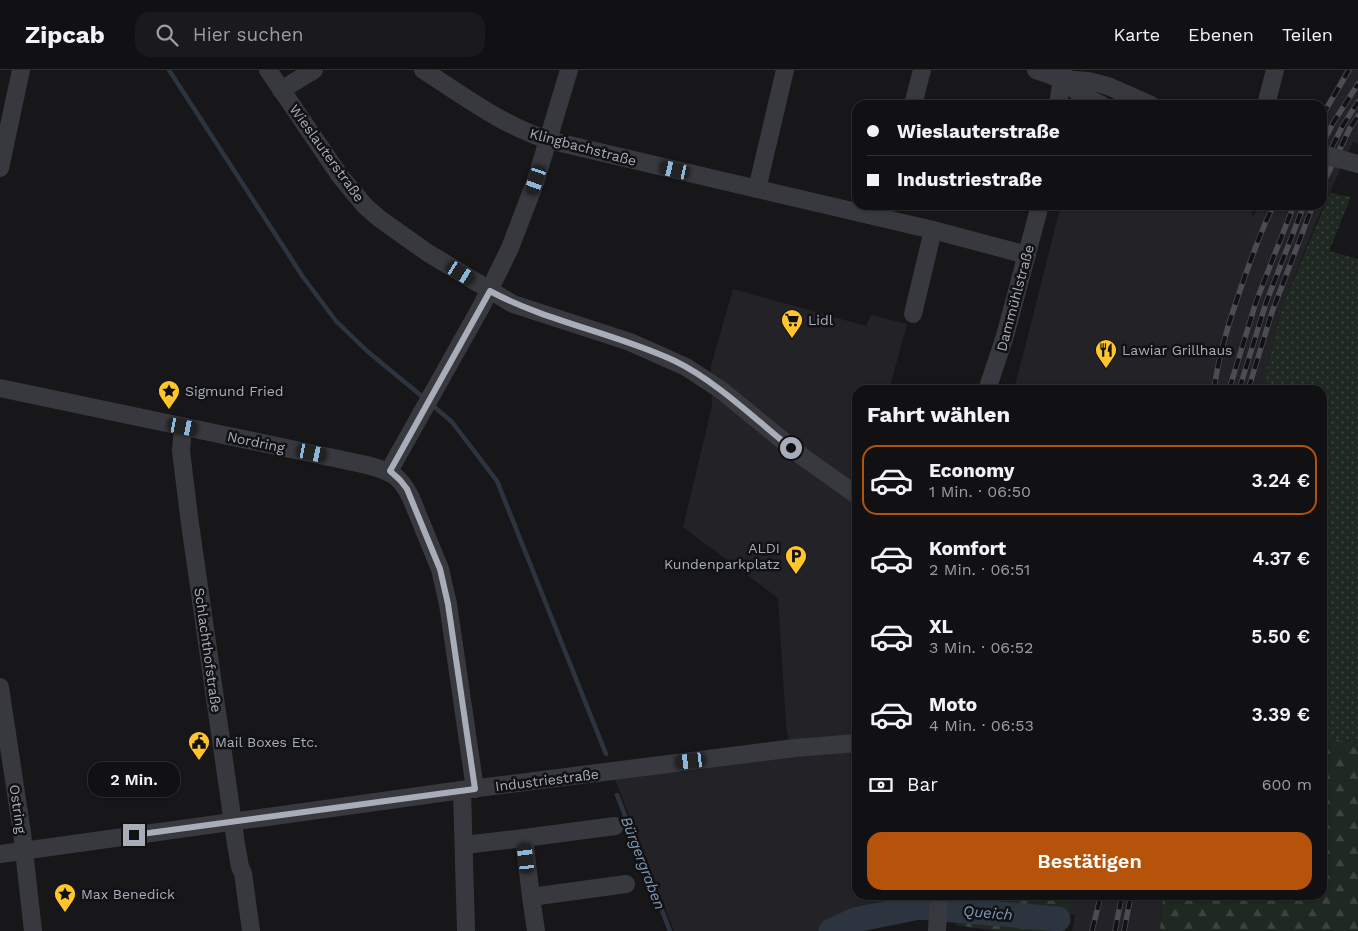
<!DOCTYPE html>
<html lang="de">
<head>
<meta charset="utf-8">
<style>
  :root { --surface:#111114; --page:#1a1a1d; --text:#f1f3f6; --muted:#9c9da0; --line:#303134; --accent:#b45309 }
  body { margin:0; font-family:"Work Sans",sans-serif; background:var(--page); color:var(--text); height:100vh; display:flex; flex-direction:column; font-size:19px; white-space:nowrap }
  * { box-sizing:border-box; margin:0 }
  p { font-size:16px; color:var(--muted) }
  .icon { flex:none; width:28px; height:28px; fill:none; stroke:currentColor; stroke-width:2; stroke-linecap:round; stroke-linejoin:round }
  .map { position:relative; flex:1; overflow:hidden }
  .details { position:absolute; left:852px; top:315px; width:475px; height:515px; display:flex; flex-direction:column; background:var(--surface); border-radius:15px; box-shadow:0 1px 4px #0004,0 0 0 1px var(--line) }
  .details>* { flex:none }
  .hud { position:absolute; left:852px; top:30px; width:475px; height:110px; border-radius:15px; box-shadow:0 1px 4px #0004,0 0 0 1px var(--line); display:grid; align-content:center; height:110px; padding:0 15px; background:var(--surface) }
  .end { position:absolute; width:22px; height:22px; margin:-11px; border:6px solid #a8adba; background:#111; box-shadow:0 0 0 2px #111 }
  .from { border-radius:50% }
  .bubble { position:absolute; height:35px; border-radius:15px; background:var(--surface); box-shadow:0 1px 4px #0004,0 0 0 1px var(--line); font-size:16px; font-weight:600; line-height:35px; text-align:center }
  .car { position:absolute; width:15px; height:30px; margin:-15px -8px; border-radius:6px; box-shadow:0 0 4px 1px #0007; background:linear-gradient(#222 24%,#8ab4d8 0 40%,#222 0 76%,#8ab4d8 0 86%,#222 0) }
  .hud b { display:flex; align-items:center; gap:18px; height:48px; font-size:19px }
  .hud b+b { border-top:1px solid var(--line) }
  .hud i { width:12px; height:12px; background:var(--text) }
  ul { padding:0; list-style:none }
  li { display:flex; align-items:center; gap:15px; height:70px; margin:0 10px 8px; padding:0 5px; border:2px solid transparent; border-radius:15px }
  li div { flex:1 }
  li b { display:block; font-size:19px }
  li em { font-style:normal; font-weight:600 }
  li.active { border-color:var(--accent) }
  li>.icon { width:45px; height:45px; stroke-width:1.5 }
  h2 { padding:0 15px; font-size:22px; line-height:60px }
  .pay { display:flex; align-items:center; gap:12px; height:55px; padding:0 15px; font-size:19px }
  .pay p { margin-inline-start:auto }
  .cta { display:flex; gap:10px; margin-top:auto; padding:10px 15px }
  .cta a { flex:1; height:58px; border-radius:15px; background:var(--accent); color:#fff; font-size:20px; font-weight:600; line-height:58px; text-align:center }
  header { display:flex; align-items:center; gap:30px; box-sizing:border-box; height:70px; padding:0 25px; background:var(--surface); border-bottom:1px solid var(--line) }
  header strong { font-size:24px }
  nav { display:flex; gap:28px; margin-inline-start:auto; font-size:18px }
  .search { width:350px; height:45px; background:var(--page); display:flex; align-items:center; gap:12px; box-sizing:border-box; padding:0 18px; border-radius:15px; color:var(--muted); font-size:19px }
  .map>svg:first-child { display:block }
  .built { fill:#232327 }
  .grass { fill:url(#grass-dots) }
  .forest { fill:url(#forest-firs) }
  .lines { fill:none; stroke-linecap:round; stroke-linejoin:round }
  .stream { stroke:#2c353f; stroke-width:4.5 }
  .river { stroke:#2c353f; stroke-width:25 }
  .minor { stroke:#38393f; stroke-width:18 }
  .rail-casing { stroke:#4b4c54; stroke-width:5.5 }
  .rail { stroke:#121215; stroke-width:4; stroke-dasharray:11; stroke-linecap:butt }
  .minor-bridge { stroke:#38393f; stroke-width:18 }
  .route { stroke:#a8adba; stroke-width:6 }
  .labels { text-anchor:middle; stroke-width:5; stroke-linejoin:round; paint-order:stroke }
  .street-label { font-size:14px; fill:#a8adba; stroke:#121215 }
  .poi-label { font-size:14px; fill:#a8adba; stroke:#121215; text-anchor:start }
  .water-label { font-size:15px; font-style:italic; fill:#7d99b8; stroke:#121215 }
</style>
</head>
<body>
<header>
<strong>Zipcab</strong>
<div class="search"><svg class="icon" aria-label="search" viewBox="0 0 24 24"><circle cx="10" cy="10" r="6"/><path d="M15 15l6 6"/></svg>Hier suchen</div>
<nav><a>Karte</a><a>Ebenen</a><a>Teilen</a></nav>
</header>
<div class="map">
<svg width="1358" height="861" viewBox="0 0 1358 861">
  <defs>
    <pattern id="grass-dots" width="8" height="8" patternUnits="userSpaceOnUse" patternTransform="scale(1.25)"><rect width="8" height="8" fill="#1f2821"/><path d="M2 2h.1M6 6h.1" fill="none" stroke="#3d443f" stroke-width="1.8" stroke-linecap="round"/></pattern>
    <pattern id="forest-firs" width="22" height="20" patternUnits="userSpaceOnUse" patternTransform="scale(1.25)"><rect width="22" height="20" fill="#1f2821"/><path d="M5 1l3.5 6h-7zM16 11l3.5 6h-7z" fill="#3d443f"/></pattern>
  </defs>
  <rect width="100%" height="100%" fill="#17171a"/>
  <!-- built -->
  <g class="built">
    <polygon points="1344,0 1358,0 1358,74 1353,72 1317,150 1282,237 1262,320 1014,320 1061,135 1254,135 1251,148 1261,135 1322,135 1323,40"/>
    <polygon points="733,219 866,256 871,245 907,254 889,320 858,320 858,825 1163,825 1160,861 1072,861 1075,845 919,836 854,848 825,861 674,861 613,704 791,681 786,656 778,528 683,457 712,336 711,296"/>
  </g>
  <!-- grass -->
  <polygon class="grass" points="1330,123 1351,127 1329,181 1358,189 1358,673 1323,668 1322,320 1262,320 1282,237"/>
  <!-- forest -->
  <g class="forest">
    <polygon points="1323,668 1358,673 1358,861 1160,861 1163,825 1322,825"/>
    <polygon points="957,825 1050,825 1071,829 1065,861 996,861 956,855"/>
  </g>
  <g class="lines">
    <!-- stream -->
    <g class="stream">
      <polyline points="169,0 303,207 336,251 367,281 424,328"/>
      <polyline points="432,335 452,352 497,411 606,684"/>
      <polyline points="617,725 670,861"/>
    </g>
    <!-- river -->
    <polyline class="river" points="831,861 855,850 919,837 1058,849"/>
    <!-- minor -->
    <g class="minor">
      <polyline points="268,0 340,106 365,136 380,149 428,183 513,234 630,272 686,297 721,320 803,387 858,426"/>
      <path d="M423 0C464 26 502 55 548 70L933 160 1027 185"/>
      <polyline points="1036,0 1061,9 1088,11 1108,16 1151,35"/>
      <polyline points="1061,9 1084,27 1102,35"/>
      <polyline points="281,20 314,0"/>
      <polyline points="913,35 922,0"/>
      <polyline points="1058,35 1063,1"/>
      <polyline points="1266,35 1275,0"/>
      <polyline points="0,98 21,0"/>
      <polyline points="757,119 785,0"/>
      <polyline points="913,244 933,160"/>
      <path d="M0 318 367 395C390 401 400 405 411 428L440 499 448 534 475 719"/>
      <polyline points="987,320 1005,266 1040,135"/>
      <polyline points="183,357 181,381 190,454 236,774 240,797 243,803 251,861"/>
      <polyline points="389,401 481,237 510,178 536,110 569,0"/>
      <polyline points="0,617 22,763 33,861"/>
      <polyline points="462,720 466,861"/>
      <polyline points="464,775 524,768"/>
      <polyline points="0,784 462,720 795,678 858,673"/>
      <polyline points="531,827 524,768 615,756"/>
      <polyline points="536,861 531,827 626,814"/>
      <polyline points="937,861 939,825"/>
    </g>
    <!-- rail casing -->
    <g class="rail-casing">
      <g id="rail">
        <polyline points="1322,46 1349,0"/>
        <polyline points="1322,75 1333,53 1358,14"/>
        <polyline points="1322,97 1343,55 1358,32"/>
        <polyline points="1322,116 1350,58 1358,46"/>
        <path d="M1214 320C1219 281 1232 243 1245 206 1254 182 1262 157 1274 135"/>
        <polyline points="1229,320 1256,232 1294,135"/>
        <polyline points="1239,320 1266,233 1304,135"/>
        <polyline points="1248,320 1272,242 1313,135"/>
        <polyline points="1092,861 1101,825"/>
        <polyline points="1115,861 1122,825"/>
        <polyline points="1124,861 1131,825"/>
      </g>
    </g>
    <!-- rail -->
    <use href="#rail" class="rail"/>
    <!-- minor-bridge -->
    <polyline class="minor-bridge" points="1322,84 1358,94"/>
  </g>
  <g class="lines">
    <!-- route -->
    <path class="route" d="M134 765 475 719 448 534 440 499 407 419 400 410 390 401 490 221C547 252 615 263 675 291 716 311 755 349 791 378"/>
  </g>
  <!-- icons -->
  <defs>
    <g id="supermarket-pin" transform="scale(1.125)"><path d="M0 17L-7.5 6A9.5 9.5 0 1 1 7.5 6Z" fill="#ffc52a" stroke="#121215"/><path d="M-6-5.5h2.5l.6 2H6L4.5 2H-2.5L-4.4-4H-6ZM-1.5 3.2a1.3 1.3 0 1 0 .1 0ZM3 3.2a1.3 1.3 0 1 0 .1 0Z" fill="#111"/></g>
    <g id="restaurant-pin" transform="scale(1.125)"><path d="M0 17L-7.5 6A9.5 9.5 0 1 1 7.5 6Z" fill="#ffc52a" stroke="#121215"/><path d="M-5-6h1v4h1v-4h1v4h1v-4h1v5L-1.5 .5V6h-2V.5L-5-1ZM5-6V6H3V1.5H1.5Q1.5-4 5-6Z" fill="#111"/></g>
    <g id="sight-pin" transform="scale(1.125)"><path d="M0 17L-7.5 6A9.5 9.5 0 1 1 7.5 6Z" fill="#ffc52a" stroke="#121215"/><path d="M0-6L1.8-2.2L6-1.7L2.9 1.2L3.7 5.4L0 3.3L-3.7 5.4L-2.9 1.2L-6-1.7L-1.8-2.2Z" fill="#111"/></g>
    <g id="parking-pin" transform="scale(1.125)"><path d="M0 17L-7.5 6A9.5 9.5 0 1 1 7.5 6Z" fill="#ffc52a" stroke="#121215"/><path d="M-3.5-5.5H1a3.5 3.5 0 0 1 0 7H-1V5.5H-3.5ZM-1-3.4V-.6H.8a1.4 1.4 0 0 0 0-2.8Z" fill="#111"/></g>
    <g id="civic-pin" transform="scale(1.125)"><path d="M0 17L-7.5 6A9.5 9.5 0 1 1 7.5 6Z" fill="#ffc52a" stroke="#121215"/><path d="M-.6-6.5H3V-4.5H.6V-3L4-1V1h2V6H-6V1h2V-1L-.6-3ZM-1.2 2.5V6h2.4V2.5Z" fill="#111"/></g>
  </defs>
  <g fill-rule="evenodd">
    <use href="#supermarket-pin" x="792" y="250"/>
    <use href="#restaurant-pin" x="1106" y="280"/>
    <use href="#sight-pin" x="169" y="321"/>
    <use href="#parking-pin" x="796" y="486"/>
    <use href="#civic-pin" x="199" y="672"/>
    <use href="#sight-pin" x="65" y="824"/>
  </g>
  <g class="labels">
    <!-- street labels -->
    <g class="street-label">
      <text transform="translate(583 77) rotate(15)" y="5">Klingbachstraße</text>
      <text transform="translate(327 83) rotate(54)" y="5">Wieslauterstraße</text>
      <text transform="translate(1015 228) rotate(-75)" y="5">Dammühlstraße</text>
      <text transform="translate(256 372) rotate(12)" y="5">Nordring</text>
      <text transform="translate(208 580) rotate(82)" y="5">Schlachthofstraße</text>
      <text transform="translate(547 710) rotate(-7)" y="5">Industriestraße</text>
      <text transform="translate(18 739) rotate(82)" y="5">Ostring</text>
    </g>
    <!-- poi labels -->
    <g class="poi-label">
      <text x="808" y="255">Lidl</text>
      <text x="1122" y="285">Lawiar Grillhaus</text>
      <text x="185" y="326">Sigmund Fried</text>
      <text x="780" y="483" text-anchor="end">ALDI<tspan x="780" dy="16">Kundenparkplatz</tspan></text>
      <text x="215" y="677">Mail Boxes Etc.</text>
      <text x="81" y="829">Max Benedick</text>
    </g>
    <!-- water labels -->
    <g class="water-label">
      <text transform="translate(643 793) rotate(69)" y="5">Bürgergraben</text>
      <text transform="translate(988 843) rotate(5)" y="5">Queich</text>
    </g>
  </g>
</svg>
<i class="end from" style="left:791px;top:378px"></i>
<i class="end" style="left:134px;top:765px"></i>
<div class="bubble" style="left:88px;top:692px;width:92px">2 Min.</div>
<i class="car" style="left:675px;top:100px;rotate:283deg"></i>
<i class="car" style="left:536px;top:110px;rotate:199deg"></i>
<i class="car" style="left:461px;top:203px;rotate:122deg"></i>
<i class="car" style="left:183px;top:357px;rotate:101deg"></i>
<i class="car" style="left:312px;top:383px;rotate:102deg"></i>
<i class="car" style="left:691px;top:691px;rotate:263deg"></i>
<i class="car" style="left:526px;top:788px;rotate:353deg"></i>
<div class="hud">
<b><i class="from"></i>Wieslauterstraße</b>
<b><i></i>Industriestraße</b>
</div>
<section class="details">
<h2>Fahrt wählen</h2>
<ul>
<li class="active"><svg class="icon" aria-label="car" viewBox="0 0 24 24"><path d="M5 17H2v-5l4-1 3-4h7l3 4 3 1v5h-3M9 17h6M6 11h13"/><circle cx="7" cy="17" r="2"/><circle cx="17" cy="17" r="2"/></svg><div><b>Economy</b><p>1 Min. · 06:50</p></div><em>3.24 €</em></li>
<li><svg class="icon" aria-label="car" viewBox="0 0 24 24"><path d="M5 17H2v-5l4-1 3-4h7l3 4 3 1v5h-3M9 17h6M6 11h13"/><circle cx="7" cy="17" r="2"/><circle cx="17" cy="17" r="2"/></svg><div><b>Komfort</b><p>2 Min. · 06:51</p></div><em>4.37 €</em></li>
<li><svg class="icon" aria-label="car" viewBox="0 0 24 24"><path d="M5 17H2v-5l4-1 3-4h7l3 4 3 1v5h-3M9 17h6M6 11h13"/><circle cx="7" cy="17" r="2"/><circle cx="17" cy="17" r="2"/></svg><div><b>XL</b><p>3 Min. · 06:52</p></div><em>5.50 €</em></li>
<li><svg class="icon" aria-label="car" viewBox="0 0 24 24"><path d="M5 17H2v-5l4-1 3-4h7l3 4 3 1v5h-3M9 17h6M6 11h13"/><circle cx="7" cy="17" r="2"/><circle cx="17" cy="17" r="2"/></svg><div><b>Moto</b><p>4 Min. · 06:53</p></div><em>3.39 €</em></li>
</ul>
<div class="pay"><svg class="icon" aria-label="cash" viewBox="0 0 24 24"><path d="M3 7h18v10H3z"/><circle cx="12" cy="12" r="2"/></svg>Bar<p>600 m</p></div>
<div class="cta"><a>Bestätigen</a></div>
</section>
</div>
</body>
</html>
